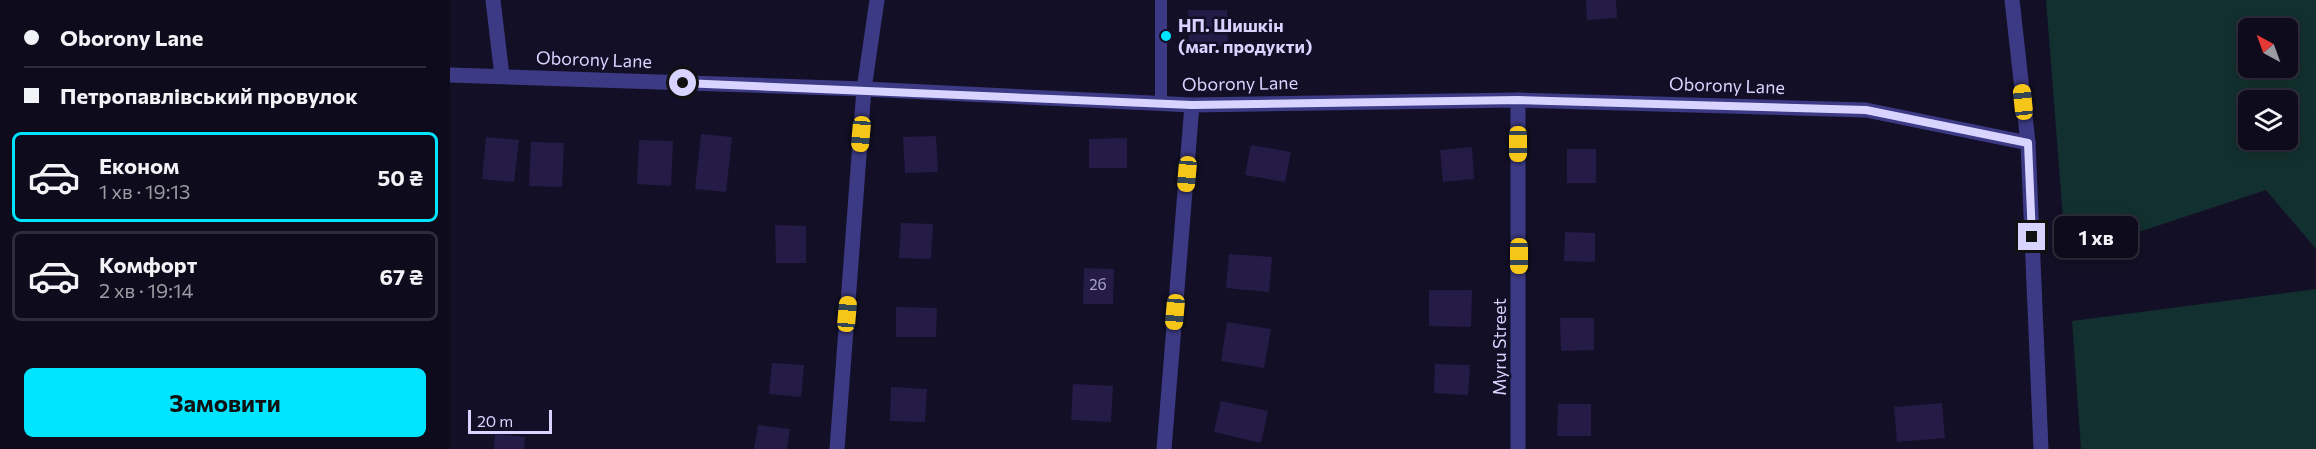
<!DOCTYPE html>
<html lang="uk">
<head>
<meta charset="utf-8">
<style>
  :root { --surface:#0e0b1c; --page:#1c1929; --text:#f1f3f6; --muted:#9b9ba3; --line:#2e2b3b; --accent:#00e5ff }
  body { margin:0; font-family:Commissioner,sans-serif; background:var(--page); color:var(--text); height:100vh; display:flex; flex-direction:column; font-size:22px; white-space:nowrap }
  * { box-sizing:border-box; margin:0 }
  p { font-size:20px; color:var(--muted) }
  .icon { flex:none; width:33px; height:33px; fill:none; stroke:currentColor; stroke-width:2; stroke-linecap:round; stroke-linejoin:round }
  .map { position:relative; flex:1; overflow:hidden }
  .sheet { display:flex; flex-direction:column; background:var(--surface); width:450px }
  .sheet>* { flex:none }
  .hud { display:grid; align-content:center; height:132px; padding:0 24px; background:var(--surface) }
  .needle { width:39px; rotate:319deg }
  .controls { position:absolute; left:1788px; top:18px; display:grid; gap:12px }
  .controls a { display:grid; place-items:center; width:60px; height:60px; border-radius:9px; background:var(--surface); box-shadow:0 3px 15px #0003,0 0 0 2px var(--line); font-size:30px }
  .scale { position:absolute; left:18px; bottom:15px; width:84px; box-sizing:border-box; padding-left:6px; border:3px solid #d9d4ff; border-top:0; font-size:16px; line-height:21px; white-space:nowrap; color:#d9d4ff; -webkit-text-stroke:4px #130f26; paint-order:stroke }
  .end { position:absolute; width:27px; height:27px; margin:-14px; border:8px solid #d9d4ff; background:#111; box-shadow:0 0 0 3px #111 }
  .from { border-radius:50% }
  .bubble { position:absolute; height:42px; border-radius:9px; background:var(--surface); box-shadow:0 3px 15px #0003,0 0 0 2px var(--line); font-size:20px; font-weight:700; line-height:42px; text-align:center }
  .car { position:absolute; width:18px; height:36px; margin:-18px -9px; border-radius:8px; box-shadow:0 0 4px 2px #0007; background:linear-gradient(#f5c518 24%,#345 0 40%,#f5c518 0 76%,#345 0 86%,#f5c518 0) }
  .hud b { display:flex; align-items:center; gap:21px; height:57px; font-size:22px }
  .hud b+b { border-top:2px solid var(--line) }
  .hud i { width:15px; height:15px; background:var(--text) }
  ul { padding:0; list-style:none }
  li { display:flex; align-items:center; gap:18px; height:90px; margin:0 12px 9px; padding:0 12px; border:3px solid var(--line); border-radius:9px }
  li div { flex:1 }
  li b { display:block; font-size:22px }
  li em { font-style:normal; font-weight:700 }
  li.on { border-color:var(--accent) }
  li>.icon { width:54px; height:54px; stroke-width:1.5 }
  .primary-button { display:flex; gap:12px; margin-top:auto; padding:12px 24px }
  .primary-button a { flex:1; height:69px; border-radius:9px; background:var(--accent); color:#111; font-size:24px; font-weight:700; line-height:69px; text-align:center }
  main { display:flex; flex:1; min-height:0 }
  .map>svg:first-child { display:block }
  .green { fill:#12302f; fill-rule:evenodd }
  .building { fill:#241b47 }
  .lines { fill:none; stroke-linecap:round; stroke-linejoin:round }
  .service { stroke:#3d3a85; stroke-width:12 }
  .minor { stroke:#3d3a85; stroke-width:15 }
  .tertiary { stroke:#3d3a85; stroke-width:15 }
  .route { stroke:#d9d4ff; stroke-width:8 }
  .poi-dot { fill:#00e5ff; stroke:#130f26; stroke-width:2 }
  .labels { text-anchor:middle; stroke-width:5; stroke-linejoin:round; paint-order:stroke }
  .number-label { font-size:15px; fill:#aca6d1 }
  .poi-label { font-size:18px; font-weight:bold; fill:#d9d4ff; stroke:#130f26; text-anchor:start }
  .street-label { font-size:18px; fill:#d9d4ff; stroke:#130f26 }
</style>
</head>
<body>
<main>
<section class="sheet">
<div class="hud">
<b><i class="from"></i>Oborony Lane</b>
<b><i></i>Петропавлівський провулок</b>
</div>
<ul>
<li class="on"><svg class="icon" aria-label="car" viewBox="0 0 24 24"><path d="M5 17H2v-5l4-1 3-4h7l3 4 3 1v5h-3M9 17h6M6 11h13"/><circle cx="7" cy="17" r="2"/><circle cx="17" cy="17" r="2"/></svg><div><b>Економ</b><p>1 хв · 19:13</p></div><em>50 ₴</em></li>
<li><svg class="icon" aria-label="car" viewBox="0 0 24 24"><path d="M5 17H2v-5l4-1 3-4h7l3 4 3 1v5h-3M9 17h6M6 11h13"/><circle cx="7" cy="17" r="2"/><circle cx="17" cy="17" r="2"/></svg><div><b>Комфорт</b><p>2 хв · 19:14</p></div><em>67 ₴</em></li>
</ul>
<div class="primary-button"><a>Замовити</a></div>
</section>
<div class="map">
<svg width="1866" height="449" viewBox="0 0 1866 449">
  <rect width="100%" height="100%" fill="#130f26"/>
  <!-- green -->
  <g class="green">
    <path d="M1596 0H1866V249L1816 190 1616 256ZM1798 28H1838V68H1798ZM1798 100H1838V140H1798Z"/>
    <polygon points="1866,289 1866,449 1631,449 1622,321"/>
  </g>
  <!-- building -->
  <g class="building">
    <polygon points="1136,0 1166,0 1167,18 1137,20"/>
    <polygon points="738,10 777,10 778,46 739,47"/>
    <polygon points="251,134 282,137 276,192 245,189"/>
    <polygon points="486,136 488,172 455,173 453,137"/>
    <polygon points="36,137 69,140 64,182 32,179"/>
    <polygon points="677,138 677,168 639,168 639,139"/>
    <polygon points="189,140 223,141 221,186 187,184"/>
    <polygon points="81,142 114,143 112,187 79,186"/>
    <polygon points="801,145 841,152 835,182 795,175"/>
    <polygon points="1022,147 1024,179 993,182 990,150"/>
    <rect x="1117" y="149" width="29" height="34"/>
    <polygon points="451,223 483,224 481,259 449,258"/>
    <polygon points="325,225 356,226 356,263 326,263"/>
    <polygon points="1115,232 1145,233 1145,262 1114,261"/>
    <polygon points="779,254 822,257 819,292 776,288"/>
    <polygon points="634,268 664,269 663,304 633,304"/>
    <polygon points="979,290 1022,290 1021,327 979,326"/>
    <polygon points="446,307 487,308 486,337 446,337"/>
    <polygon points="1110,318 1144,318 1144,350 1111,351"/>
    <polygon points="777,322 821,329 814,368 771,361"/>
    <polygon points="322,363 354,365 351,397 319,394"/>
    <polygon points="985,364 1020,365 1018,395 984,393"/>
    <polygon points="623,384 663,386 661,422 621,420"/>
    <polygon points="441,387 477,389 475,422 440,421"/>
    <polygon points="771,401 818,411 811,443 764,432"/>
    <polygon points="1492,403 1495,438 1447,442 1444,407"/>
    <polygon points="1108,404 1141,404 1141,436 1107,436"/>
    <polygon points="308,425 340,429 337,449 304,449"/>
    <polygon points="45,434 75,437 74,449 44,449"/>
  </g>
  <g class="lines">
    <!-- service -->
    <polyline class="service" points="711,0 711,104"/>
    <!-- minor -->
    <g class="minor">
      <polyline points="43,0 52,76"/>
      <polyline points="0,75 414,89 742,105 1068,100 1416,110 1578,143"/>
      <polyline points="387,449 414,89 427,0"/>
      <polyline points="714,449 742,105"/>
      <polyline points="1068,449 1068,100"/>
    </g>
    <!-- tertiary -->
    <polyline class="tertiary" points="1562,0 1578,143 1591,449"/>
  </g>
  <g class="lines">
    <!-- route -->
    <polyline class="route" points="233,83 742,105 1068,100 1416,110 1578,143 1582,237"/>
  </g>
  <!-- markers -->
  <circle class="poi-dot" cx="716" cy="36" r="6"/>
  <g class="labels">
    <!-- number labels -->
    <g class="number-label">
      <text x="648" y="290">2б</text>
    </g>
    <!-- poi labels -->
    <g class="poi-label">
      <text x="728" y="32">НП. Шишкін<tspan x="728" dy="21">(маг. продукти)</tspan></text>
    </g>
    <!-- street labels -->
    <g class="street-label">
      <text transform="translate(144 60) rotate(2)" y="6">Oborony Lane</text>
      <text transform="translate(790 84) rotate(-1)" y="6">Oborony Lane</text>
      <text transform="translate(1277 86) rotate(2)" y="6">Oborony Lane</text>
      <text transform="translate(1050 347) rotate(-90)" y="6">Myru Street</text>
    </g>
  </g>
</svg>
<div class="controls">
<a><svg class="needle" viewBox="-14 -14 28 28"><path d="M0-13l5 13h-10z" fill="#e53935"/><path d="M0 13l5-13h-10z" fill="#9b9ba3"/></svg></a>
<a><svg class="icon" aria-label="layers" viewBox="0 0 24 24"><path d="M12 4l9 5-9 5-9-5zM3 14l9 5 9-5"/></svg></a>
</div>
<div class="scale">20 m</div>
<i class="end from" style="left:233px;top:83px"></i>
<i class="end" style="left:1582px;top:237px"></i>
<div class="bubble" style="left:1604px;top:216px;width:84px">1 хв</div>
<i class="car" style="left:1573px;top:102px;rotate:354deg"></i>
<i class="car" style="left:411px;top:134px;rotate:185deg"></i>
<i class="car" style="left:1068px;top:144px;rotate:180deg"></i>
<i class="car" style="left:737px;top:174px;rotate:185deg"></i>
<i class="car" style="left:1069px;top:256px;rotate:180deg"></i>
<i class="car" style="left:725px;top:312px;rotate:185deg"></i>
<i class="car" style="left:397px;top:314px;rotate:5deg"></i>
</div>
</main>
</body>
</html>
